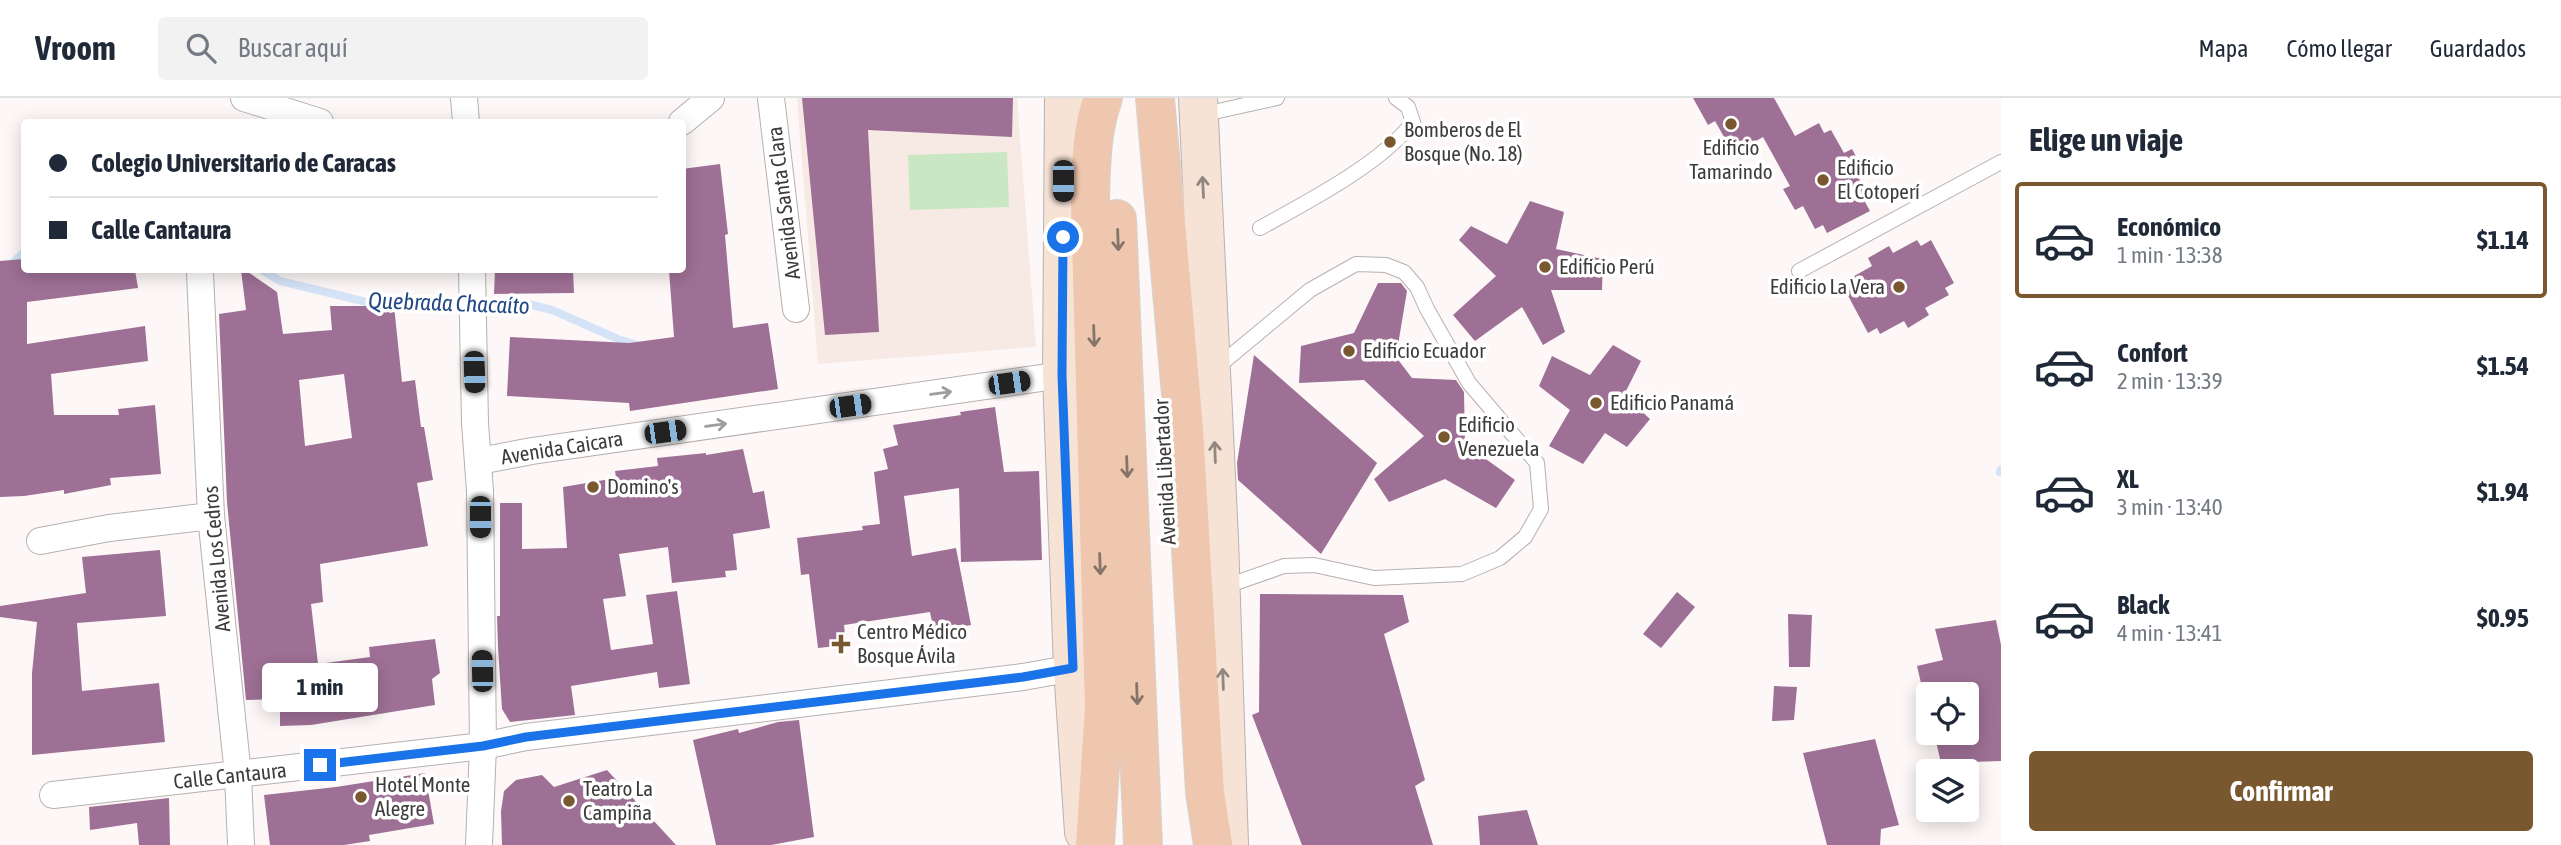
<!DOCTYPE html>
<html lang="es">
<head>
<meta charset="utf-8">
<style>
  :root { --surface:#fff; --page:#f2f2f3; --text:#1f2937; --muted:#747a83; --line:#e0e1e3; --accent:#7a582f }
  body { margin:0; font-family:"Asap Condensed",sans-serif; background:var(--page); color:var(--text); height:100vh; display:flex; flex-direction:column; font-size:26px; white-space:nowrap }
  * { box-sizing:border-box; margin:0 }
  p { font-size:23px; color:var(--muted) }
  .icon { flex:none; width:38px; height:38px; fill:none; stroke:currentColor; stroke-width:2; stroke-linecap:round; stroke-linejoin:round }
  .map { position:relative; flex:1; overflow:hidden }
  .details { display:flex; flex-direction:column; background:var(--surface); width:560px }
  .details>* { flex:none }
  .banner { position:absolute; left:21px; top:21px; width:665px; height:154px; border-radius:7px; box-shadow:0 4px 18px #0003; display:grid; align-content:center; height:154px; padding:0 28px; background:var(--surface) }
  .fabs { position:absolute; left:1916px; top:584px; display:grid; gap:14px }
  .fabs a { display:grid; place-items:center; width:63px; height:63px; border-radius:7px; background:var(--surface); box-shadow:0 4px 18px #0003; font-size:35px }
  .end { position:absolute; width:32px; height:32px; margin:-16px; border:9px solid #1a73e8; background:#fff; box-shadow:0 0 0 4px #fff }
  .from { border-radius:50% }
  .bubble { position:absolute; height:49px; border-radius:7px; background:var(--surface); box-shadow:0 4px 18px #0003; font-size:23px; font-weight:700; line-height:49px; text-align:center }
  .car { position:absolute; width:21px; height:42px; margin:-21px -10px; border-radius:9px; box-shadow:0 0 5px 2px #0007; background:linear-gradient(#222 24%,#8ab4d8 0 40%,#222 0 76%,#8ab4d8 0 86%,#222 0) }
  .banner b { display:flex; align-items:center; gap:24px; height:66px; font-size:26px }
  .banner b+b { border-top:2px solid var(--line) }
  .banner i { width:18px; height:18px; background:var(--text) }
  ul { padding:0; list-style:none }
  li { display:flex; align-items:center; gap:21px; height:116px; margin:0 14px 10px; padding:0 14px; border:4px solid transparent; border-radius:7px }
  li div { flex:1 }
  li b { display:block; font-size:26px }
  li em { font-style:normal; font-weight:700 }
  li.on { border-color:var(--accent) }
  li>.icon { width:63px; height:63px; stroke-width:1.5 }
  h2 { padding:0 28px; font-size:32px; line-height:84px }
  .cta { display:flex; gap:14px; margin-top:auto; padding:14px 28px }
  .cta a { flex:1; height:80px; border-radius:7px; background:var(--accent); color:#fff; font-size:28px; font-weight:700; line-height:80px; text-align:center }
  header { display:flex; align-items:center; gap:42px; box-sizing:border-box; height:98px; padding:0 35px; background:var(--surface); border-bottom:2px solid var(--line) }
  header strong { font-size:33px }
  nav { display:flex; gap:38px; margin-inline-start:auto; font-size:24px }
  .search { width:490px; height:63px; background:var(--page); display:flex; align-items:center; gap:18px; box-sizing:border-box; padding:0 24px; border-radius:7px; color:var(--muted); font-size:26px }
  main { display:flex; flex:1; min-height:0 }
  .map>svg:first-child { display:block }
  .built { fill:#f7eae5 }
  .green { fill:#cae7c3 }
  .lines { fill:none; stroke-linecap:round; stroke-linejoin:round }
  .stream { stroke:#d5e3f7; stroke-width:8 }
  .building { fill:#9e7095; fill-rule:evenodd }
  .service-casing { stroke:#b6b1b0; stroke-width:16 }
  .minor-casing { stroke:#b6b1b0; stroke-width:28 }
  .secondary-casing { stroke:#b6b1b0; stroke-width:40 }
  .primary-casing { stroke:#d5d4d4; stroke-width:40 }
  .service { stroke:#fff; stroke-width:14 }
  .minor { stroke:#fff; stroke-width:26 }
  .secondary { stroke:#f7e3d6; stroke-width:38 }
  .primary { stroke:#eec7ae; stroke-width:38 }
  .oneway { stroke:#918781 }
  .oneway2 { stroke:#847469 }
  .oneway3 { stroke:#9e9e9d }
  .route { stroke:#1a73e8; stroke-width:9 }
  .poi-dot { fill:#7a582f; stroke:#fff; stroke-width:2.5 }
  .labels { text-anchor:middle; stroke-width:7; stroke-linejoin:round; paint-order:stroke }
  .poi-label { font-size:21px; fill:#3e3c3b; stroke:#fff; text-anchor:start }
  .street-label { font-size:21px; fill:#3e3c3b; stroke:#fff }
  .water-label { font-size:23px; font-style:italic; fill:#224984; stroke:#fff }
</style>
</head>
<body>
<header>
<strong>Vroom</strong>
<div class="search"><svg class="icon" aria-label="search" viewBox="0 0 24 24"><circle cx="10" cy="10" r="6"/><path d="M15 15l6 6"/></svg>Buscar aquí</div>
<nav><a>Mapa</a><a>Cómo llegar</a><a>Guardados</a></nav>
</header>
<main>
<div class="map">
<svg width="2001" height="747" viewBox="0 0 2001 747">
  <rect width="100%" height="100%" fill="#fdf8f7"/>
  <!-- built -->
  <polygon class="built" points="797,0 1017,0 1036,249 818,266"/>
  <!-- green -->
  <polygon class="green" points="1007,54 1009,109 910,112 908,57"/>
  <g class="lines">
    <!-- stream -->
    <g class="stream">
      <polyline points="262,172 280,183 379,207 447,208 520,204 552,212 618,241 640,248"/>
      <polyline points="0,177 24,154"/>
      <polyline points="2000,374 2001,371"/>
    </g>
  </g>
  <!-- building -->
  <g class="building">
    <polygon points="802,0 1013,0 1012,39 868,32 879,234 825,237"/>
    <polygon points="1693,0 1774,0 1795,38 1819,25 1824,35 1831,32 1844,55 1852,51 1864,73 1857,77 1870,100 1865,104 1870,113 1827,135 1823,127 1815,131 1803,108 1795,112 1783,91 1790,88 1763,39 1740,52 1735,42 1728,46 1715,23 1708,27"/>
    <polygon points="720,66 728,136 725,137 733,230 768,225 778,291 630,313 629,305 507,298 510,239 629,245 674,239 669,172 682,172 682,71"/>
    <polygon points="1530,103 1564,114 1556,151 1603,161 1602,192 1551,192 1565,234 1543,247 1522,209 1475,243 1453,217 1496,178 1459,142 1471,128 1507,146"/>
    <polygon points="1917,142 1921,148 1931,142 1954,185 1945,190 1949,197 1925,210 1929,217 1908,230 1904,223 1880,236 1877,230 1868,235 1845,192 1853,188 1849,181 1872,168 1868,160 1889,148 1893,155"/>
    <polygon points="24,161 24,172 135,172 138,190 27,204 27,246 145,228 148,263 51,276 54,317 119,317 118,311 155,307 161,376 110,380 111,387 64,396 64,392 24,398 0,399 0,163"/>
    <path d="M241 172H245L277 194 283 236 332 232 330 208H394L402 284 415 282 421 329H424L433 382 417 385 428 448 320 466 323 504 311 506 318 566 370 559 369 549 435 541 440 575 432 581 435 607 311 627 280 628V601L246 602 227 404 219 216 246 212ZM344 276 352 340 305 348 299 282Z"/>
    <polygon points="495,172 573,172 574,195 494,196"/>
    <polygon points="1378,185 1401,185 1407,193 1396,259 1412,280 1456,282 1464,294 1465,346 1515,382 1496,410 1445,381 1389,404 1374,381 1424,338 1364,282 1299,285 1301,248 1354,235"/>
    <polygon points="1613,247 1641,263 1624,297 1650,321 1627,349 1605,335 1583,366 1549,348 1570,312 1539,288 1552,258 1590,277"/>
    <polygon points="1254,257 1377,365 1321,456 1238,382 1237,365"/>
    <polygon points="995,309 1004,374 1039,373 1042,462 961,464 959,390 904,398 912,458 956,450 971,527 934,534 930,514 844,527 846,547 818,550 809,476 801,477 797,440 863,432 862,428 880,426 874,374 888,371 883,351 898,347 893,327 961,317 960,314"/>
    <polygon points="743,351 753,395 764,393 770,430 733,436 737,472 725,473 726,479 672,485 668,449 619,456 626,498 603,501 611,552 653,546 646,497 677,493 690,586 659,590 657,574 571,588 575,617 510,624 502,611 498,549 497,518 500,518 500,405 522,405 522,451 567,450 563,389 616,380 615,373 658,368 657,360 706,355 706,357"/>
    <polygon points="160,452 166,518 77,525 82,593 159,585 165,644 32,657 32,575 37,524 0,519 0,508 86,495 82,459"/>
    <polygon points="1677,494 1695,509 1661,550 1643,536"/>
    <polygon points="1260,496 1403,497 1409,524 1384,536 1425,682 1415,688 1433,747 1302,747 1252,617 1259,614"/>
    <polygon points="1788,516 1812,517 1810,569 1789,569"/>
    <polygon points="1996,522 2001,547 2001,663 1941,665 1934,635 1967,635 1967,597 1928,597 1928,615 1917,568 1943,562 1935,531"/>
    <polygon points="1774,588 1797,589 1794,622 1772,623"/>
    <polygon points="799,622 814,739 771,747 716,747 693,642 738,631 739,635 778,624"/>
    <polygon points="1875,641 1899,727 1881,731 1880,747 1827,747 1803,655"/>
    <polygon points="607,672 676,747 502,747 501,713 504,693 516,682 542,677 554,689"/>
    <polygon points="425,675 434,726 369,737 370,743 344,747 270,747 264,697 336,689"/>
    <polygon points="169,700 170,747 139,747 137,725 90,732 89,709"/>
    <polygon points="1527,712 1538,747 1480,747 1478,718"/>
  </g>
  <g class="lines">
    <!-- service casing -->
    <g class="service-casing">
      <g id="service">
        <polyline points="1200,17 1277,0"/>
        <path d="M1260 130C1307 104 1381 66 1413 24L1408 9 1396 0"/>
        <polyline points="1799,173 2001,64"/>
        <polyline points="1216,270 1310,192 1356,166 1386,167 1404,174 1417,189 1427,211 1469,285 1537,365 1541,411 1525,439 1500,460 1462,476 1374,480 1314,467 1284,468 1224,489"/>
      </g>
    </g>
    <!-- minor casing -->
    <g class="minor-casing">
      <g id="minor">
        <polyline points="244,0 320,24"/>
        <polyline points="464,0 466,24"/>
        <polyline points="771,0 796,211"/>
        <polyline points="682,24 711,0"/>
        <polyline points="472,172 475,325 480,393 483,648 479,747"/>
        <polyline points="200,175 211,418 238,677 241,747"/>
        <polyline points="479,363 532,353 1062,277"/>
        <polyline points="40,443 109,430 211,418"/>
        <polyline points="53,697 483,648 526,639 1023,579 1073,570"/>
      </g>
    </g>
    <!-- secondary casing -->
    <g class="secondary-casing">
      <g id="secondary">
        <polyline points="1064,0 1062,277 1073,570 1084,734"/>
        <polyline points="1198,0 1219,441 1229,747"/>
      </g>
    </g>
    <!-- primary casing -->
    <g class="primary-casing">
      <g id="primary">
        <polyline points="1155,0 1184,331 1205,695 1213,747"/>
        <polyline points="1117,121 1143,747"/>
        <path d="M1095 747 1104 610 1090 104C1091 69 1091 33 1103 0"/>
      </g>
    </g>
    <!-- service -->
    <use href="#service" class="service"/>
    <!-- minor -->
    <use href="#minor" class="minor"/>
    <!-- secondary -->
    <use href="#secondary" class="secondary"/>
    <!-- primary -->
    <use href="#primary" class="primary"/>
  </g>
  <!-- one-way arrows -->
  <defs><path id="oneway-shaft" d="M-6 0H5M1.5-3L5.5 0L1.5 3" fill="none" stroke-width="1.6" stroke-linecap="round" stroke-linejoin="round" transform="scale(1.75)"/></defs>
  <g class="oneway">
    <use href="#oneway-shaft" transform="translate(1203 89) rotate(-93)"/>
    <use href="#oneway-shaft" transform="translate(1215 354) rotate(-92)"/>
    <use href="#oneway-shaft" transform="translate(1223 581) rotate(-92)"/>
  </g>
  <g class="oneway2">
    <use href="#oneway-shaft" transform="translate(1118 142) rotate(88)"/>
    <use href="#oneway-shaft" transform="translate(1094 238) rotate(88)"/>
    <use href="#oneway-shaft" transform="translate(1127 369) rotate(88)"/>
    <use href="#oneway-shaft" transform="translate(1100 466) rotate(88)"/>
    <use href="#oneway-shaft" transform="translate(1137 596) rotate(88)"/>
  </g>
  <g class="oneway3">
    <use href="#oneway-shaft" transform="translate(941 295) rotate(-8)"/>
    <use href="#oneway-shaft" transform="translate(716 327) rotate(-8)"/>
  </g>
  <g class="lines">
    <!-- route -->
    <polyline class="route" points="320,667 483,648 526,639 1023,579 1073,570 1062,277 1063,139"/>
  </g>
  <!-- markers -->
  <g class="poi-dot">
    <circle cx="1731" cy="26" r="7"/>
    <circle cx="1390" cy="44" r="7"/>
    <circle cx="1823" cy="82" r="7"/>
    <circle cx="1545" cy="169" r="7"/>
    <circle cx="1899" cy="189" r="7"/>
    <circle cx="1349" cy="253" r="7"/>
    <circle cx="1596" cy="305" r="7"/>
    <circle cx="1444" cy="339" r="7"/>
    <circle cx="593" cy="389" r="7"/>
    <path d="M837.5 535.5h7v7h7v7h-7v7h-7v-7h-7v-7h7z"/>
    <circle cx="361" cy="699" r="7"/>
    <circle cx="569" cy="703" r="7"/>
  </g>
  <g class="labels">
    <!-- poi labels -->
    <g class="poi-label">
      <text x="1404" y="39">Bomberos de El<tspan x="1404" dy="24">Bosque (No. 18)</tspan></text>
      <text x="1731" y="57" text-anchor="middle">Edificio<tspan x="1731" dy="24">Tamarindo</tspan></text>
      <text x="1837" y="77">Edificio<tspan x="1837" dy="24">El Cotoperí</tspan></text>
      <text x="1559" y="176">Edificio Perú</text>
      <text x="1885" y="196" text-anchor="end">Edificio La Vera</text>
      <text x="1363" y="260">Edificio Ecuador</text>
      <text x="1610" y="312">Edificio Panamá</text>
      <text x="1458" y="334">Edificio<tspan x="1458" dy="24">Venezuela</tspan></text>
      <text x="607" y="396">Domino's</text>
      <text x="857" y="541">Centro Médico<tspan x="857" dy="24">Bosque Ávila</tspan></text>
      <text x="375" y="694">Hotel Monte<tspan x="375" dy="24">Alegre</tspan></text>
      <text x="583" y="698">Teatro La<tspan x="583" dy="24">Campiña</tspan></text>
    </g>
    <!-- street labels -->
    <g class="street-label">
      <text transform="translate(784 105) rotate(-97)" y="7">Avenida Santa Clara</text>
      <text transform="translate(562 350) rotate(-9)" y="7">Avenida Caicara</text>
      <text transform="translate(1165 374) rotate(-93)" y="7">Avenida Libertador</text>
      <text transform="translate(217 461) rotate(-95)" y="7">Avenida Los Cedros</text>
      <text transform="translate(230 678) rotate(-6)" y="7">Calle Cantaura</text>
    </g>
    <!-- water labels -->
    <g class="water-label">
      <text transform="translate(449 205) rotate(2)" y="8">Quebrada Chacaíto</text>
    </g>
  </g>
</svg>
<div class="fabs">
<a><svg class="icon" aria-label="locate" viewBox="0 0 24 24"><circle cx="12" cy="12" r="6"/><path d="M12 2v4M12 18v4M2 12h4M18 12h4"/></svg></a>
<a><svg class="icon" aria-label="layers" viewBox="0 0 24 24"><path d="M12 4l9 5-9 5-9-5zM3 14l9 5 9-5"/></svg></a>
</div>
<i class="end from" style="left:1063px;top:139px"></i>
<i class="end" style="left:320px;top:667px"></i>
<div class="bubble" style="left:262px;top:565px;width:116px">1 min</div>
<i class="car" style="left:1063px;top:83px;rotate:180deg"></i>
<i class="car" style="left:474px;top:274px;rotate:178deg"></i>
<i class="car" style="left:1009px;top:285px;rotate:82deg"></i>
<i class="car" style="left:850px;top:308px;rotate:82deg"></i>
<i class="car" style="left:665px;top:334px;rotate:82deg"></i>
<i class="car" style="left:480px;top:419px;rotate:180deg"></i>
<i class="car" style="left:482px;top:573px;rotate:359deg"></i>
<div class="banner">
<b><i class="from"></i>Colegio Universitario de Caracas</b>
<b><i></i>Calle Cantaura</b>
</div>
</div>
<section class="details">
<h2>Elige un viaje</h2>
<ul>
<li class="on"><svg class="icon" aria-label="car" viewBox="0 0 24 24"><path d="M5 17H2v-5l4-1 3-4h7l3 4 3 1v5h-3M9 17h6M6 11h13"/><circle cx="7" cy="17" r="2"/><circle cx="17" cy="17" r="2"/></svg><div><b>Económico</b><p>1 min · 13:38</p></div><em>$1.14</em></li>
<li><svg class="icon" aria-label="car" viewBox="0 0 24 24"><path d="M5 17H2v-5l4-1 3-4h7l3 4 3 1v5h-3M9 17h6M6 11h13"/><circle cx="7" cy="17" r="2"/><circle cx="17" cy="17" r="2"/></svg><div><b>Confort</b><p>2 min · 13:39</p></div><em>$1.54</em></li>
<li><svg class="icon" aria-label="car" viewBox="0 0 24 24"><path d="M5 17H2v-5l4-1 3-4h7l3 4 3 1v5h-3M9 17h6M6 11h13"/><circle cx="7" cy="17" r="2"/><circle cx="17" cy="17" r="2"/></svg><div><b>XL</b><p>3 min · 13:40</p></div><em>$1.94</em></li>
<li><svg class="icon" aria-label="car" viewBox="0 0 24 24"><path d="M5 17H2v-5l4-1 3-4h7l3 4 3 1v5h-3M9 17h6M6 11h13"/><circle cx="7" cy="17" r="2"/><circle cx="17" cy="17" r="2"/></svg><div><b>Black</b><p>4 min · 13:41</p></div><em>$0.95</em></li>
</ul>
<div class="cta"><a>Confirmar</a></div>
</section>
</main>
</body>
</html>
